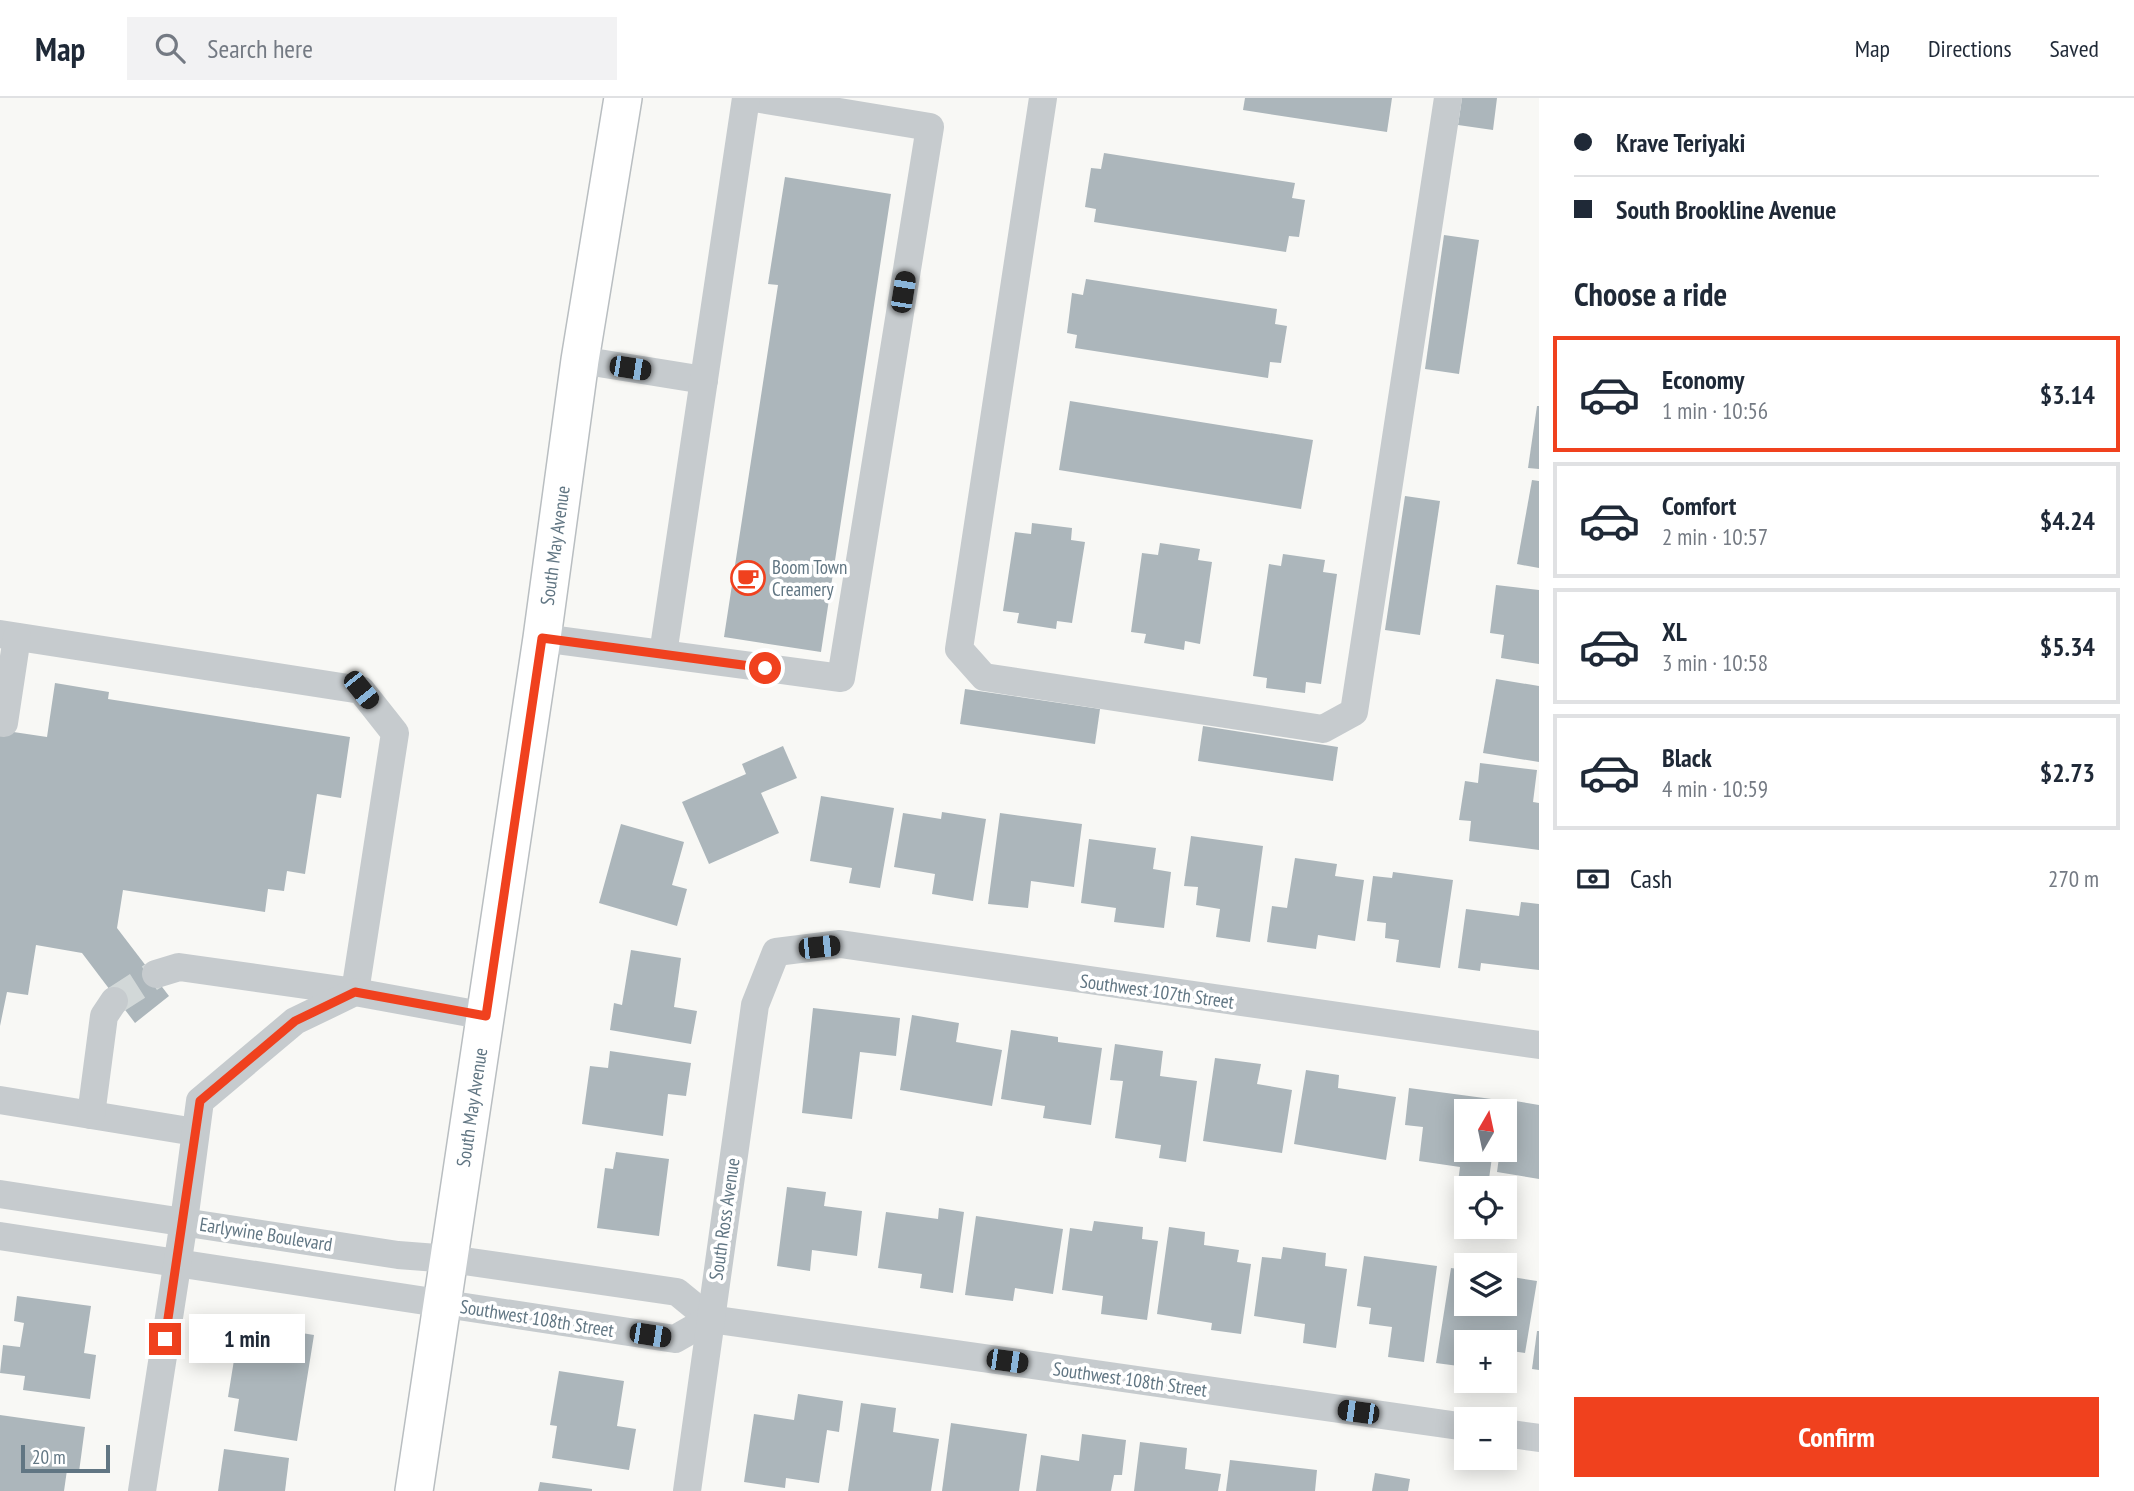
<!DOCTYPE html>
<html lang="en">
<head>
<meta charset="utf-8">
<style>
  :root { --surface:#fff; --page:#f2f2f3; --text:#1f2937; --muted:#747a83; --line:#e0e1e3; --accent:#f0411e }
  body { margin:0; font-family:"PT Sans Narrow",sans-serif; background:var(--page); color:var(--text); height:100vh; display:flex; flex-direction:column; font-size:26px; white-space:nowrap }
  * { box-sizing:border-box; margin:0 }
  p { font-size:23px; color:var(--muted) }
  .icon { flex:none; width:38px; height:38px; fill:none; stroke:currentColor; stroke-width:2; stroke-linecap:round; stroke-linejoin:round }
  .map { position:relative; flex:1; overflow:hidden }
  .details { display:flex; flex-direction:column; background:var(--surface); width:595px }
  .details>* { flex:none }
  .banner { display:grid; align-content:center; height:154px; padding:0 35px; background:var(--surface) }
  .needle { width:46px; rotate:9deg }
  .fabs { position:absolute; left:1454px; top:1001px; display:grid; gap:14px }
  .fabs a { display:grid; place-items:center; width:63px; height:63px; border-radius:0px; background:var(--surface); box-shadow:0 4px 18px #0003; font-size:35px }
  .scale { position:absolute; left:21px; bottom:18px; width:89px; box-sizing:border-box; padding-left:7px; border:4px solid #617683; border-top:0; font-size:19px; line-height:24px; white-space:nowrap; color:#617683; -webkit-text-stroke:5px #fff; paint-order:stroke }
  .end { position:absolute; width:32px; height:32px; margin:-16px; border:9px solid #f0411e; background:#fff; box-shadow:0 0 0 4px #fff }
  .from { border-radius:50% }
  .bubble { position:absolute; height:49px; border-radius:0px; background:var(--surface); box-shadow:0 4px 18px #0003; font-size:23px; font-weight:700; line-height:49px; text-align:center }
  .car { position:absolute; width:21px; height:42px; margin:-21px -10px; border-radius:9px; box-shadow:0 0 5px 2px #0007; background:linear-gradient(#222 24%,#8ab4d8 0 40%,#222 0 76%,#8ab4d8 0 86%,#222 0) }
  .banner b { display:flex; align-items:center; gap:24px; height:66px; font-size:26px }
  .banner b+b { border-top:2px solid var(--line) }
  .banner i { width:18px; height:18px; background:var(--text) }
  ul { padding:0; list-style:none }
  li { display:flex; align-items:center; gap:21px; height:116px; margin:0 14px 10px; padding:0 21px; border:4px solid var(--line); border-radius:0px }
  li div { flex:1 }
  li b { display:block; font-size:26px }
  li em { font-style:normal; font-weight:700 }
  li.current { border-color:var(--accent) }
  li>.icon { width:63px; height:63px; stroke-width:1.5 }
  h2 { padding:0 35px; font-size:32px; line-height:84px }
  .pay { display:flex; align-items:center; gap:18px; height:77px; padding:0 35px; font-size:26px }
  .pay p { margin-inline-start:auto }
  .primary-button { display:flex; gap:14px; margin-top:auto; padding:14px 35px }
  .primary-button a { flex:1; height:80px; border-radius:0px; background:var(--accent); color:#fff; font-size:28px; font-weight:700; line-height:80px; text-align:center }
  header { display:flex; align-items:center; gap:42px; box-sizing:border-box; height:98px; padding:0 35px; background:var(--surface); border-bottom:2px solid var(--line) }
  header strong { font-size:33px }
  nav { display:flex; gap:38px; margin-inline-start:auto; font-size:24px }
  .search { width:490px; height:63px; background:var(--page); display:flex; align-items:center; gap:18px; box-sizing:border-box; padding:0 24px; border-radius:0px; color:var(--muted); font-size:26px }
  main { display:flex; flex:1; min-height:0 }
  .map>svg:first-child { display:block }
  .building { fill:#acb6bb }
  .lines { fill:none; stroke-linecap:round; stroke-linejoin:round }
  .minor-tunnel { stroke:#d2d8d8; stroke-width:28; stroke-dasharray:28 14; stroke-linecap:butt }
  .major-casing { stroke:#b9bec1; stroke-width:40 }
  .minor { stroke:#c6cbce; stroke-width:28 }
  .major { stroke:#fff; stroke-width:37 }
  .route { stroke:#f0411e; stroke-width:9 }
  .labels { text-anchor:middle; stroke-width:7; stroke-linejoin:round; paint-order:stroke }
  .street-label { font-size:19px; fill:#617683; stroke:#fff }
  .poi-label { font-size:19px; fill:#617683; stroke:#fff; text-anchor:start }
</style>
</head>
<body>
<header>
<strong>Map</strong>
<div class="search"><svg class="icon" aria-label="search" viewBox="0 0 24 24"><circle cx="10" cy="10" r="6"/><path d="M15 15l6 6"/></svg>Search here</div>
<nav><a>Map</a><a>Directions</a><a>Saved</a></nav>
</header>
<main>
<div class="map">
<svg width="1539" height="1393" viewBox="0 0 1539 1393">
  <rect width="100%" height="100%" fill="#f8f8f5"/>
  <!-- building -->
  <g class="building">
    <polygon points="1245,0 1392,0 1387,34 1243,12"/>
    <polygon points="1462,0 1497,0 1493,32 1458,27"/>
    <polygon points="1104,55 1295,85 1292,100 1305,102 1299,139 1289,138 1286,154 1094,124 1096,111 1085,109 1091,70 1101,71"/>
    <polygon points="785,79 891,96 821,554 724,539 778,187 768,186"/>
    <polygon points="1444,137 1479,142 1459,276 1425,271"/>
    <polygon points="1086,181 1277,211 1275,226 1287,228 1281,265 1270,264 1268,280 1075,250 1077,237 1067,235 1072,195 1083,197"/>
    <polygon points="1070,303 1313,342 1301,411 1059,372"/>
    <polygon points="1537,308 1539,308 1539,371 1528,370"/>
    <polygon points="1532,382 1539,383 1539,470 1517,466"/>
    <polygon points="1405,398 1440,403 1420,537 1385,532"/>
    <polygon points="1032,425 1072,430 1071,442 1085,444 1072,525 1057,523 1056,531 1017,525 1019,515 1003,513 1015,434 1031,436"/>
    <polygon points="1160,445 1200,451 1198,462 1212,464 1200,546 1185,543 1184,552 1144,545 1146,536 1131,534 1142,455 1158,457"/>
    <polygon points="1283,456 1325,462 1323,474 1337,476 1321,586 1306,584 1305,595 1266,590 1267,580 1253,578 1269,466 1281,468"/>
    <polygon points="1496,487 1539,492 1539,566 1501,560 1504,537 1490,535"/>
    <polygon points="1496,581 1539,588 1539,664 1483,655"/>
    <polygon points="55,585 109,594 108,601 350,639 341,700 317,696 305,776 287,773 284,793 268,791 265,814 123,792 117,830 169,898 135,925 82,855 36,847 28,897 7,894 0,928 0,632 47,639"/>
    <polygon points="965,591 1100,611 1095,646 960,626"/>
    <polygon points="1203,628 1338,649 1333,683 1198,663"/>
    <polygon points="783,648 797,680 761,695 779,735 709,766 682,704 746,676 742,666"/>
    <polygon points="1480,665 1537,672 1533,704 1539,705 1539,752 1469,743 1471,723 1459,722 1465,683 1478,685"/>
    <polygon points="821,698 894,710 880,790 849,785 852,770 810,763"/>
    <polygon points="942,714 986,721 973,803 932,796 935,776 894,769 903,715 941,721"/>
    <polygon points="1000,715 1082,726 1074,789 1031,783 1028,810 988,806"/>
    <polygon points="621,726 684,744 672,787 687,791 677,828 599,805"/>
    <polygon points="1191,738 1263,748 1250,844 1216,839 1220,811 1196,807 1198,789 1184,788"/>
    <polygon points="1089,741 1156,750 1153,771 1171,774 1164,830 1114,824 1116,810 1081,805"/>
    <polygon points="1295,760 1337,766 1335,778 1364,782 1355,843 1318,837 1316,851 1267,844 1272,808 1287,810"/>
    <polygon points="1393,774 1453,782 1440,870 1396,864 1399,842 1385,840 1386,825 1367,823 1373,778 1392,780"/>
    <polygon points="1521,804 1539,806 1539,872 1481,865 1480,873 1458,870 1466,811 1519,818"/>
    <polygon points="631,852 681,860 674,909 697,913 691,946 610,932 614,905 622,907"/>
    <polygon points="813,910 900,920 896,958 860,954 852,1021 802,1015"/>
    <polygon points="912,917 959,925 956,944 1002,952 992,1008 900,992"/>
    <polygon points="1011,932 1058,939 1058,944 1102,950 1091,1027 1043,1020 1045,1008 1001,1001"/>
    <polygon points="1115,946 1163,953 1160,978 1197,983 1186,1064 1159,1060 1161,1047 1115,1040 1123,983 1110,982"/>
    <polygon points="610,953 691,965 686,998 668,996 663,1038 582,1026 590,968 608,970"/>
    <polygon points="1215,960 1261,966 1257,986 1292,992 1282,1055 1203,1043"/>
    <polygon points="1306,972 1339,977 1338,990 1396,999 1386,1062 1294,1046"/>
    <polygon points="1409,990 1499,1002 1498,1013 1466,1013 1466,1052 1493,1052 1488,1088 1458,1084 1460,1069 1419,1063 1423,1029 1405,1027"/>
    <polygon points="1509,1002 1539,1007 1539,1081 1497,1074 1500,1052 1505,1052 1505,1025"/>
    <polygon points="616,1054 669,1061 659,1138 597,1130 605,1070 613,1071"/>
    <polygon points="787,1089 826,1094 824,1108 862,1113 857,1158 812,1152 810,1173 777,1168"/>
    <polygon points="939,1110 964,1114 953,1195 920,1190 922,1176 878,1170 886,1114 938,1121"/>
    <polygon points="976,1118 1063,1131 1053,1196 1015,1190 1013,1203 965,1197"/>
    <polygon points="1094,1123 1143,1129 1142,1141 1158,1143 1147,1222 1101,1216 1103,1198 1062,1192 1070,1130 1092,1133"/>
    <polygon points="1169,1129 1205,1134 1204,1147 1239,1152 1237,1164 1251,1166 1241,1236 1211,1232 1212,1225 1157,1216"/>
    <polygon points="1283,1149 1326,1155 1325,1168 1347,1171 1336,1250 1303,1245 1305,1226 1254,1218 1262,1159 1281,1161"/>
    <polygon points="1364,1158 1437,1168 1424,1264 1388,1259 1392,1229 1369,1226 1371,1210 1357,1208"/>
    <polygon points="1451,1170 1466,1172 1466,1206 1505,1206 1506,1178 1537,1183 1525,1255 1505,1252 1505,1244 1466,1244 1466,1269 1436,1265"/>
    <polygon points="17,1198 91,1208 84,1255 96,1257 90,1301 23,1292 25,1278 0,1275 3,1247 20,1249 24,1225 14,1223"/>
    <polygon points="240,1225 314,1237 297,1343 234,1333 239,1301 228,1299"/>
    <polygon points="1537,1233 1539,1233 1539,1272 1532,1271"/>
    <polygon points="559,1273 624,1283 617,1328 636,1331 629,1372 552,1360 557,1328 550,1327"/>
    <polygon points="798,1296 843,1303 839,1334 827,1332 819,1385 786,1380 785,1390 744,1384 754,1316 794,1322"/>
    <polygon points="861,1305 896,1310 893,1334 939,1341 931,1393 848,1393"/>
    <polygon points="0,1317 85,1329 79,1374 67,1372 64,1393 0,1393"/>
    <polygon points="951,1325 1027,1336 1019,1393 942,1393"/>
    <polygon points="1082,1336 1126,1342 1122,1377 1114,1377 1111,1393 1036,1393 1041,1357 1079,1363"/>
    <polygon points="1140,1344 1187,1350 1185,1371 1221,1376 1218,1393 1134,1393"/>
    <polygon points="224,1351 289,1360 285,1393 218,1393"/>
    <polygon points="1230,1362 1317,1372 1315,1393 1226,1393"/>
    <polygon points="1375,1375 1410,1381 1408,1393 1372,1393"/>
    <polygon points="540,1384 592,1391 592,1393 538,1393"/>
  </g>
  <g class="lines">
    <!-- minor-tunnel -->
    <polyline class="minor-tunnel" points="114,903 156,876"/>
    <!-- major casing -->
    <g class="major-casing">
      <g id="major">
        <path id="s1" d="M414 1393 542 540 580 262 623 0"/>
      </g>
    </g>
    <!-- minor -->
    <g class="minor">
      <polyline points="1043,0 959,551 984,579 1323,631 1354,614 1448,0"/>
      <polyline points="580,262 704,282"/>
      <polyline points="0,536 361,592 395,635 355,894 179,869 156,876"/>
      <polyline points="542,540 841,580 930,29 754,0"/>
      <polyline points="663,556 746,0"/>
      <polyline points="4,625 17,539"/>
      <polyline points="0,1002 195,1034"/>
      <polyline points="91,1017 104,918 114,903"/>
      <polyline points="0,1096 398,1157 450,1161 677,1194 710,1221 1466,1329"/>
      <polyline points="0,1138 675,1241 710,1221"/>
      <polyline points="1505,1335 1539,1340"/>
      <polyline points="142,1393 184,1123 200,1003 295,923 355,894 486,918"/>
      <polyline points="687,1393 755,907 776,854 840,846 1539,947"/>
    </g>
    <!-- major -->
    <use href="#major" class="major"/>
  </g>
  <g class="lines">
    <!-- route -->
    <polyline class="route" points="165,1241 200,1003 295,923 355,894 486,918 542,540 765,570"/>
  </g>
  <!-- icons -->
  <defs>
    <g id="cafe-ring" transform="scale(1.75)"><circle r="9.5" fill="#fff" stroke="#f0411e" stroke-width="1.5"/><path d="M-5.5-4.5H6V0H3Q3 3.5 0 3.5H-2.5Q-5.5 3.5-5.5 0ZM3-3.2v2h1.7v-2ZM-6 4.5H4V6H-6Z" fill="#f0411e"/></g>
  </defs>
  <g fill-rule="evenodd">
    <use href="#cafe-ring" x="748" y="480"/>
  </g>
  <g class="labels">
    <!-- street labels -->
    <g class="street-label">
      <text dy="7" stroke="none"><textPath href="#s1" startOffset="956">South May Avenue</textPath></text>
      <text transform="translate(1157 893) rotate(8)" y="7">Southwest 107th Street</text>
      <text dy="7" stroke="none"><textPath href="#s1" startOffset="388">South May Avenue</textPath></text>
      <text transform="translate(724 1121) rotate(-82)" y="7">South Ross Avenue</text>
      <text transform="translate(266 1136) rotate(9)" y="7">Earlywine Boulevard</text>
      <text transform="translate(537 1220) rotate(9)" y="7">Southwest 108th Street</text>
      <text transform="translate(1130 1281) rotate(8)" y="7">Southwest 108th Street</text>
    </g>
    <!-- poi labels -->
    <g class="poi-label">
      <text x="772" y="476">Boom Town<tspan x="772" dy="22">Creamery</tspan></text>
    </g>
  </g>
</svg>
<div class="fabs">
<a><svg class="needle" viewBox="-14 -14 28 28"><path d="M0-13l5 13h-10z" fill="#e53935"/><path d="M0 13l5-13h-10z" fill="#747a83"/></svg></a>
<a><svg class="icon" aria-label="locate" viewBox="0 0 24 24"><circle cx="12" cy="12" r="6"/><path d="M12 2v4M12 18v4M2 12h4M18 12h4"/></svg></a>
<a><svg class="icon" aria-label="layers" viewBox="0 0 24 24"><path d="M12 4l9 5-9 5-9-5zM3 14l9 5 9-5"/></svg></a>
<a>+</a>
<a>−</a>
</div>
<div class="scale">20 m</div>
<i class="end from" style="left:765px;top:570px"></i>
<i class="end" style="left:165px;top:1241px"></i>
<div class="bubble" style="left:189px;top:1216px;width:116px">1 min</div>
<i class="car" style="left:903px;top:194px;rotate:9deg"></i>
<i class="car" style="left:630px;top:270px;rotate:99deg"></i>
<i class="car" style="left:361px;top:592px;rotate:141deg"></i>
<i class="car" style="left:819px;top:849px;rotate:84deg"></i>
<i class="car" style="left:650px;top:1237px;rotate:99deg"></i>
<i class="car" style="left:1007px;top:1263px;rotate:98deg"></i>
<i class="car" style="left:1358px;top:1314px;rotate:278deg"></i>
</div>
<section class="details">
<div class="banner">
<b><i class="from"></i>Krave Teriyaki</b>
<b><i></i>South Brookline Avenue</b>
</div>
<h2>Choose a ride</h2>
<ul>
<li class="current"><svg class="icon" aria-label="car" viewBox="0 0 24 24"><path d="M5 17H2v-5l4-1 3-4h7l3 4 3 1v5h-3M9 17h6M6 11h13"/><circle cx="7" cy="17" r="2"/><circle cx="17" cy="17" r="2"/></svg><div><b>Economy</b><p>1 min · 10:56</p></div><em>$3.14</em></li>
<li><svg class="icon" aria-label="car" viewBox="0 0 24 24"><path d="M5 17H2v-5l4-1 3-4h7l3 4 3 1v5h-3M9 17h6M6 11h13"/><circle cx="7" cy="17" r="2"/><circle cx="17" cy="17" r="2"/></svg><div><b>Comfort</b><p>2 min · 10:57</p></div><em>$4.24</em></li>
<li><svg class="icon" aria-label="car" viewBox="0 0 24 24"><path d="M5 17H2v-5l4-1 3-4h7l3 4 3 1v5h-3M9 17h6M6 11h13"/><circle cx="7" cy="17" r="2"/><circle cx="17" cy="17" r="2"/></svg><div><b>XL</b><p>3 min · 10:58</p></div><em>$5.34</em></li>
<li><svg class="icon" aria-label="car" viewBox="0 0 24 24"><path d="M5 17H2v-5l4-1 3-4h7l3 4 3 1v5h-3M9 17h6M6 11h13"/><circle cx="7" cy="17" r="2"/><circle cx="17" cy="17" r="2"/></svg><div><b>Black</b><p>4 min · 10:59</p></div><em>$2.73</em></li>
</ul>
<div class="pay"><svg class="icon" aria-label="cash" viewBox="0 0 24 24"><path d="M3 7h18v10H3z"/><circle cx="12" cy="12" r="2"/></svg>Cash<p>270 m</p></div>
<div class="primary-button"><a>Confirm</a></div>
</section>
</main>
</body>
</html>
